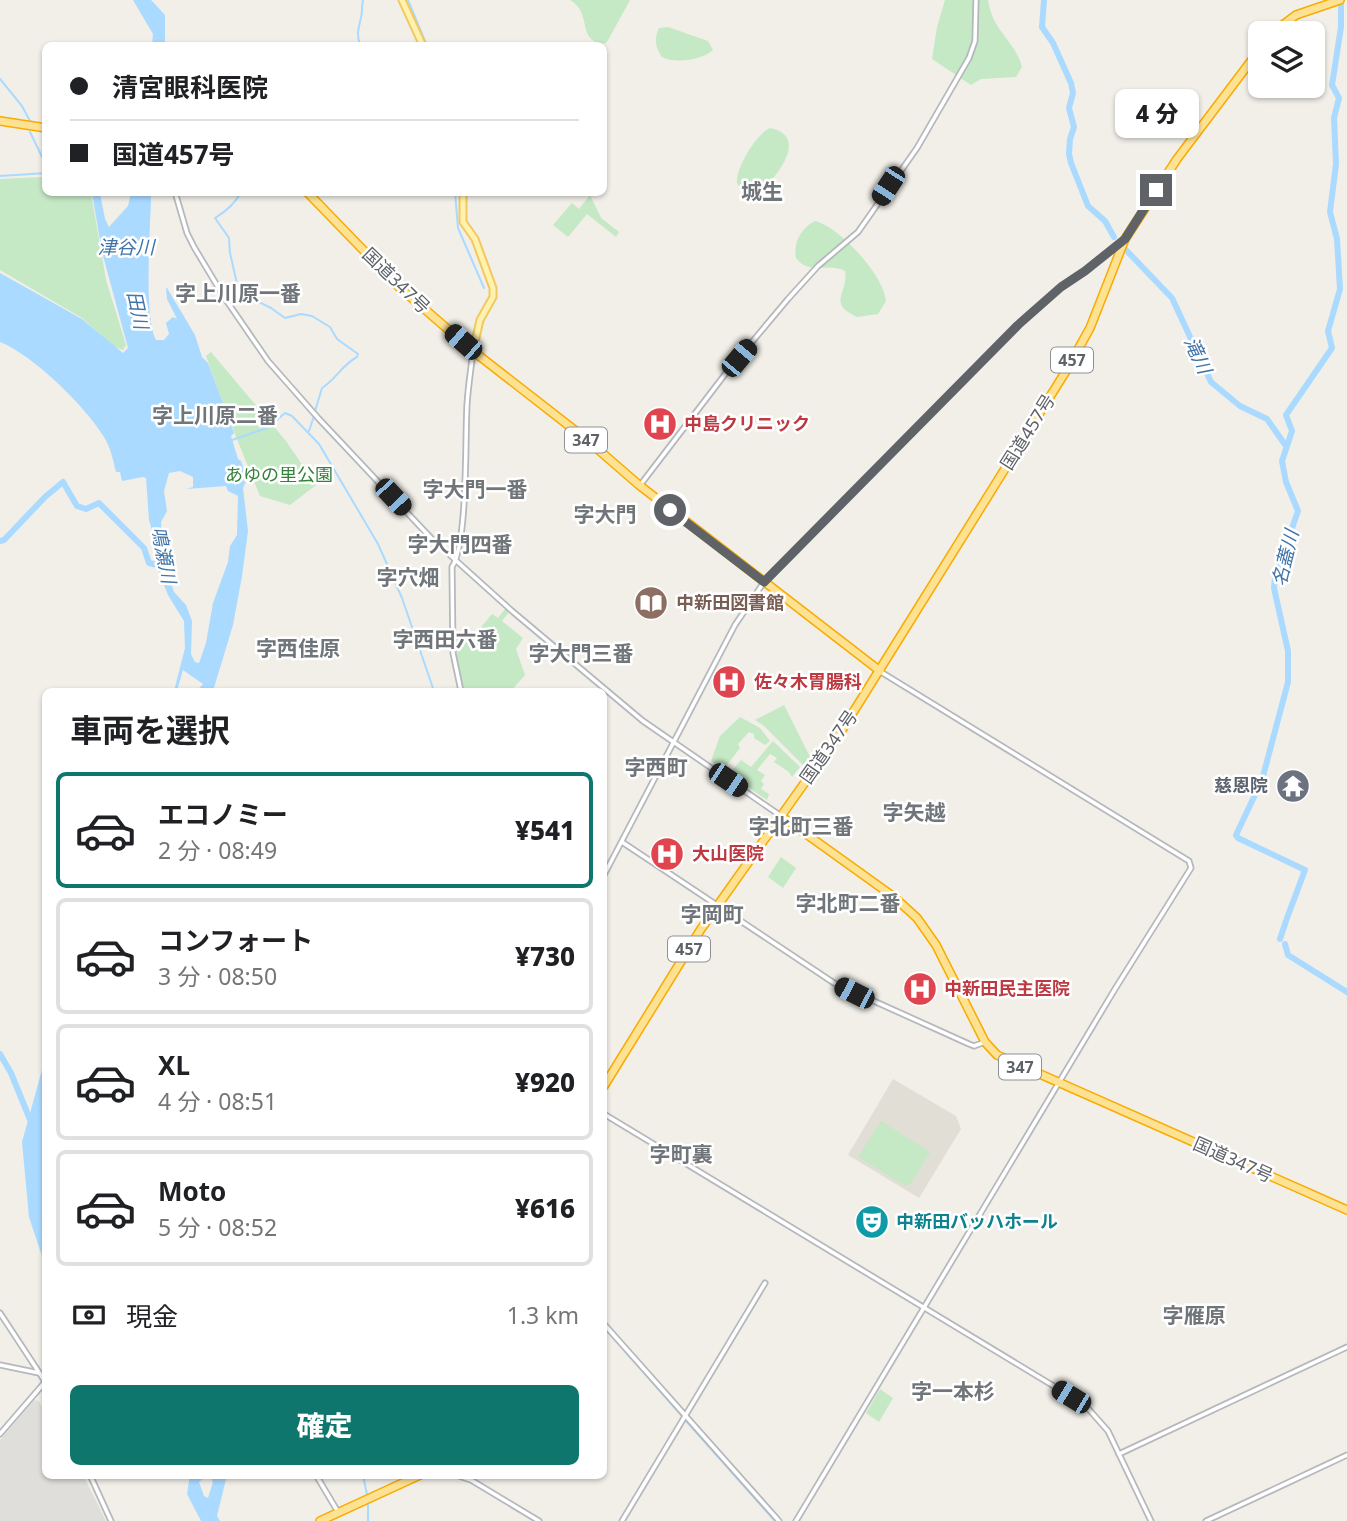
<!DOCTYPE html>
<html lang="ja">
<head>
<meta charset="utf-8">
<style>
  :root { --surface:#fff; --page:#f6f6f6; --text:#202124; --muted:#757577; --line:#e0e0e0; --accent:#0f766e }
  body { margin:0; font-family:"Noto Sans","Noto Sans JP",sans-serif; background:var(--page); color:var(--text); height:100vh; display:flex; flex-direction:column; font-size:26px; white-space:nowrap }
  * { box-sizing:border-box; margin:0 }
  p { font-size:23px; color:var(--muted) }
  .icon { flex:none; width:38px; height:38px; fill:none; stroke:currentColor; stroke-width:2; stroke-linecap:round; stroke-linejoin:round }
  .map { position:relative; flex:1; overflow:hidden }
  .sheet { position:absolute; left:42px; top:688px; width:565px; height:791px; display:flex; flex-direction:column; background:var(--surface); border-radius:10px; box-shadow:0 2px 5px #0004 }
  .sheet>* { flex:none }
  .top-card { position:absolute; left:42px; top:42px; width:565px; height:154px; border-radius:10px; box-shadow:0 2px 5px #0004; display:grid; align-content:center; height:154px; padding:0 28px; background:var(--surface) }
  .tools { position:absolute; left:1248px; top:21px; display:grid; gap:14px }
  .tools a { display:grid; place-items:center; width:77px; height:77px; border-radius:10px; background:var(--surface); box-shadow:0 2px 5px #0004; font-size:35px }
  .end { position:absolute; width:32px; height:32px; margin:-16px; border:9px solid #5f6368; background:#fff; box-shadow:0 0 0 4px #fff }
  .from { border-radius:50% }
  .bubble { position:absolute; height:49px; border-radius:10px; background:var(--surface); box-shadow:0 2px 5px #0004; font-size:23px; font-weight:800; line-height:49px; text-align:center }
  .car { position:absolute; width:21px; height:42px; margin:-21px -10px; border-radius:9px; box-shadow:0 0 5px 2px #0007; background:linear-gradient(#222 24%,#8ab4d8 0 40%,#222 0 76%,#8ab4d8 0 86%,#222 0) }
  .top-card b { display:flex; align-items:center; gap:24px; height:66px; font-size:26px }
  .top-card b+b { border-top:2px solid var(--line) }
  .top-card i { width:18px; height:18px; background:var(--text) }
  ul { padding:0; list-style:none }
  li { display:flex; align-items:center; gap:21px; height:116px; margin:0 14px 10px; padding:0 14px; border:4px solid var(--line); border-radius:10px }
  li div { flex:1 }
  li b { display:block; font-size:26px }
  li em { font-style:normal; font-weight:800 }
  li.current { border-color:var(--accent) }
  li>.icon { width:63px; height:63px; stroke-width:1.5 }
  h2 { padding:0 28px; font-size:32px; line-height:84px }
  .pay { display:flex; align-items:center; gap:18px; height:77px; padding:0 28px; font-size:26px }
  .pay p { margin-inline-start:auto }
  .cta { display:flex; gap:14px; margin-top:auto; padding:14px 28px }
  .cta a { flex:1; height:80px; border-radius:10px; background:var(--accent); color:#fff; font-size:28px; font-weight:800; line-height:80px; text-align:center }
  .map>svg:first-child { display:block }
  .industrial { fill:#e0deda }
  .education { fill:#e1ded6 }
  .green { fill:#c5e8c5 }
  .water { fill:#aadaff; fill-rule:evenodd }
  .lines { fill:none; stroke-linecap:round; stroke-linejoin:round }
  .stream { stroke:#aadaff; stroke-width:2 }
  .river { stroke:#aadaff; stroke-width:6 }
  .minor-casing { stroke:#b5b8bc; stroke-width:7 }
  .major-casing { stroke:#f2c960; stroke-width:9 }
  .highway-casing { stroke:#f9ab00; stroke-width:10 }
  .minor { stroke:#fff; stroke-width:3.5 }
  .major { stroke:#fff2af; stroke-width:5 }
  .highway { stroke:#fde293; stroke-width:7 }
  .route { stroke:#5f6368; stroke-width:9 }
  .labels { text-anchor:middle; stroke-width:5; stroke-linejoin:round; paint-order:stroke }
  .shield { fill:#fff; stroke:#8f9295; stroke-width:2 }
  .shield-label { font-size:16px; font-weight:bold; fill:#5f6368 }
  .street-label { font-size:18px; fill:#5f6368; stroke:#fff }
  .health-label { font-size:18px; font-weight:bold; fill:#be3a42; stroke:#fff; text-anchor:start }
  .park-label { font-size:18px; fill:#348238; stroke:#fff }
  .education-label { font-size:18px; font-weight:bold; fill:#785e54; stroke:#fff; text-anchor:start }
  .worship-label { font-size:18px; font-weight:bold; fill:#5b616d; stroke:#fff; text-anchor:end }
  .culture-label { font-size:18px; font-weight:bold; fill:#0d838f; stroke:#fff; text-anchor:start }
  .water-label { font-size:19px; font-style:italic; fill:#4174aa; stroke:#fff }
  .quarter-label { font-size:21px; font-weight:bold; fill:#70757a; stroke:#fff }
</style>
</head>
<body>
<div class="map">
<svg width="1347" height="1521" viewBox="0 0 1347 1521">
  <rect width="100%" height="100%" fill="#f1efe8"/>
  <!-- industrial -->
  <polygon class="industrial" points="34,1400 39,1401 45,1413 46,1475 83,1475 106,1521 0,1521 0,1440"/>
  <!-- education -->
  <polygon class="education" points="893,1079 956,1116 961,1129 919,1198 848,1155"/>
  <!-- green -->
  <g class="green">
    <path d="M570 0H630L607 42 603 44C576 40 593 13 570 0Z"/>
    <path d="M945 0H988C993 33 1015 40 1022 67L1016 77 981 79 971 85 932 59 937 27Z"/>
    <path d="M668 27 708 41 713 50C702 60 675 64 662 57 655 47 654 39 659 28Z"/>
    <path d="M770 128C809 136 778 175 762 190 753 194 742 192 737 183 735 169 756 134 770 128Z"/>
    <polygon points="45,177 46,192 91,193 106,280 126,345 123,350 115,347 82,318 0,270 0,179"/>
    <polygon points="590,195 601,218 619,232 616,237 587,214 568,237 553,225 572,203 579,209"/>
    <path d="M815 221C840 227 884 276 886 301L878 314 857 317C826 303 849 293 845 271 828 262 810 276 796 258 793 243 801 228 815 221Z"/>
    <polygon points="211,352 286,441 316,485 290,505 260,496 224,407 206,356"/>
    <polygon points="505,609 509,612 502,621 523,638 516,649 525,675 511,691 465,691 457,664 456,636 478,631 492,614 498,618"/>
    <polygon points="784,705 810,757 803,765 763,725 755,720"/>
    <polygon points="740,717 760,728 770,741 765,745 754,738 754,734 749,732 738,744 740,748 723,770 711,761 720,736"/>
    <polygon points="773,741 800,767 792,777 789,772 774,762 777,758 770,754 757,770 765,775 761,781 764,784 761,789 769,794 767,800 729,774 741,760 751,767"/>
    <polygon points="781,857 796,868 783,888 768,877"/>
    <polygon points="881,1121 930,1152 911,1183 906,1186 858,1157"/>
    <polygon points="880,1389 893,1398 879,1422 866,1413"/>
  </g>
  <!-- water -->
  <g class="water">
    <polygon points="133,0 151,0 165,15 165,45 152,45 153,34"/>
    <path d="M92 193H100L105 219 109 227 128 206 131 193H151C151 225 143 314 156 340H164L169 334 166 323 173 317 177 319 167 299 166 288H167L195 335 202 357 208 363 234 433 231 436 238 459 241 461 247 479 243 488 248 531 242 576 233 625 213 691H197L203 684 183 670 177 691H174L185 648 184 621 168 595 158 570 153 534 149 520 146 478 143 477 122 481 120 472H116C113 460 111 448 104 437 85 406 33 355 0 342V273L82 319 123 353 128 348 102 252ZM180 471 193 477V487L186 489 226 486 228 491 238 496 237 535 230 546 228 562 213 603 206 643 199 663 195 662 191 654 192 621 186 605 174 592 163 559 161 522 167 511 164 491 169 473Z"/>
    <polygon points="45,1059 46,1161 42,1177 42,1194 45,1206 45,1265 29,1217 22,1142"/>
    <polygon points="190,1475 207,1475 199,1482 204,1496 208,1498 213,1482 209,1475 227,1475 217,1516 220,1521 201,1521 187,1494"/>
  </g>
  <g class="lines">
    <!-- stream -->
    <g class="stream">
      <polyline points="408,0 427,46"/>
      <path d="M361 46C354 32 361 25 362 11 362 8 362 4 363 0"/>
      <polyline points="0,79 22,106 30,121"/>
      <polyline points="30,132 46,165"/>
      <polyline points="0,176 46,173"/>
      <path d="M241 192C235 204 225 212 215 218L229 238 230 253 238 288 245 295 271 308 285 318 301 314 312 316 330 327 337 339 358 354 357 357C342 365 336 379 322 388L315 411"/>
      <polyline points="455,192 458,228 484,288"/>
      <polyline points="309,431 314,416"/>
      <polyline points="232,440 267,428 285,413 292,416 319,444 378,544 402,598 434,691"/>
      <polyline points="604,1327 681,1415"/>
      <polyline points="687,1422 775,1521"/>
      <polyline points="363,1475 367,1495"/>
      <polyline points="368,1504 368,1521"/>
    </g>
    <!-- river -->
    <g class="river">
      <polyline points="1044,0 1042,27 1053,43 1071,83 1073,93 1069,108 1074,127 1070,139 1069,154 1071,163 1088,206 1105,221 1114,237"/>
      <polyline points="1125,249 1172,298 1211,382 1240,406 1267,419 1286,446"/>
      <polyline points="0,541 4,540 45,497 63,482 77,506 86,509 99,503 144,548 149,563 162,566"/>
      <polyline points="1287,918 1305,870 1238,838 1236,835 1262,780 1288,682 1288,651 1274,588 1275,577 1298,511 1286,482 1282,461 1292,431 1286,415 1332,348 1328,331 1340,289 1337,239 1330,212 1336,164 1334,118 1339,98 1332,85 1341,27 1341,0"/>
      <polyline points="1280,939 1286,921"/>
      <polyline points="1285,944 1288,955 1347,992"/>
      <polyline points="0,1054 11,1073 31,1122"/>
    </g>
    <!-- minor casing -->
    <g class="minor-casing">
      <g id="minor">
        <polyline points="175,192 187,233 194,247 224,297 268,361 319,419 431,538 512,611 643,721 781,816"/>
        <polyline points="641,484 726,373 788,299 818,266 858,232 917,148 969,58 975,41 976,0"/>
        <path d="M461 691 453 653 452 567C468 543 465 439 467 405 468 387 471 369 473 351"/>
        <polyline points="622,842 834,983 969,1044 974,1046 985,1042"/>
        <polyline points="604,875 735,625 764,582 1018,325 1061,287 1085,271 1123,240"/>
        <polyline points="604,1114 1085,1405 1108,1431 1151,1521"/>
        <polyline points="0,1313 46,1383"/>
        <polyline points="604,1324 779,1521"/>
        <polyline points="0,1365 39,1373"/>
        <polyline points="0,1434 45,1382"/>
        <polyline points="1119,1454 1347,1347"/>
        <polyline points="90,1475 111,1521"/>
        <polyline points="316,1475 338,1512"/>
        <polyline points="456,1475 471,1480 539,1521"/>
        <polyline points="622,1521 765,1283"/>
        <polyline points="796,1521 1115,989 1191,868 1189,861 881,672"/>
        <polyline points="1206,1521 1347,1455"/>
      </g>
    </g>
    <!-- major casing -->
    <g class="major-casing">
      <g id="major">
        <polyline points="402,0 423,46"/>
        <polyline points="463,192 463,222 475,239 493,288 493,297 480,320 473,351"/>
      </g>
    </g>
    <!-- highway casing -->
    <g class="highway-casing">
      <g id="highway">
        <polyline points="1272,33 1296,15 1340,0"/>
        <polyline points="0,121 46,128"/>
        <polyline points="307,192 399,287 473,351 586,439 639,485 880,671"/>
        <polyline points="781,816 894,897 917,918 936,945 985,1042 997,1055 1347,1210"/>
        <polyline points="604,1086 701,929 842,730 1066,371 1090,328 1125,239 1177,159 1260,49"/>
        <polyline points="320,1521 420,1475"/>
      </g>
    </g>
    <!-- minor -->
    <use href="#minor" class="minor"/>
    <!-- major -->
    <use href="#major" class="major"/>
    <!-- highway -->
    <use href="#highway" class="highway"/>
  </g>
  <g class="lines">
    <!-- route -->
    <polyline class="route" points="670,510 764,582 1018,325 1061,287 1085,271 1125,239 1156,190"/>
  </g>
  <!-- icons -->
  <defs>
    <g id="hospital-disc" transform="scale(1.75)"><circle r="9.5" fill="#e0444e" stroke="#fff"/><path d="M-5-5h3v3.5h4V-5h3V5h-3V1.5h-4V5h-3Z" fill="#fff"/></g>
    <g id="library-disc" transform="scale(1.75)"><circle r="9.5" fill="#8d6e63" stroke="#fff"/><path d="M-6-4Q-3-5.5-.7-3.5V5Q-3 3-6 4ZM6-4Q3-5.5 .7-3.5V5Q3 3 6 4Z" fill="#fff"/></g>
    <g id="temple-disc" transform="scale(1.75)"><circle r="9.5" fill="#6b7280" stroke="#fff"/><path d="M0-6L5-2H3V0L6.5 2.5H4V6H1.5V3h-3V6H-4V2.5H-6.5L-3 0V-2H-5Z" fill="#fff"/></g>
    <g id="theatre-disc" transform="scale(1.75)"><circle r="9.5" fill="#0f9aa8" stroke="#fff"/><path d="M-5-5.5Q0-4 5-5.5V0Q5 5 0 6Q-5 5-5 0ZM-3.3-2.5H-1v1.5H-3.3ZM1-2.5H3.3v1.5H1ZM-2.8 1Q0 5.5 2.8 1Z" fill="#fff"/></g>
  </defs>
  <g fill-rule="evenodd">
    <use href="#hospital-disc" x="660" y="424"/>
    <use href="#library-disc" x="651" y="603"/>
    <use href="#hospital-disc" x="729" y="682"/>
    <use href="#temple-disc" x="1293" y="786"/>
    <use href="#hospital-disc" x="667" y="854"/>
    <use href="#hospital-disc" x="920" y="989"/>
    <use href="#theatre-disc" x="872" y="1222"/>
  </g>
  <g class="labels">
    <!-- shield labels -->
    <g class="shield">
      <rect x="1051" y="347.5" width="42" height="25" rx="5"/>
      <rect x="565" y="427.5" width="42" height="25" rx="5"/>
      <rect x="668" y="936.5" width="42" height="25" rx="5"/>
      <rect x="999" y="1054.5" width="42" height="25" rx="5"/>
    </g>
    <g class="shield-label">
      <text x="1072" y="366">457</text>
      <text x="586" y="446">347</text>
      <text x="689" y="955">457</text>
      <text x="1020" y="1073">347</text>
    </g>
    <!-- street labels -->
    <g class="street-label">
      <text transform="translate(396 281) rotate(44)" y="6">国道347号</text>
      <text transform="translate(1028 432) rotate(-58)" y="6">国道457号</text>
      <text transform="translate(829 747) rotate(-55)" y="6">国道347号</text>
      <text transform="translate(1233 1160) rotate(24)" y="6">国道347号</text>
    </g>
    <!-- health labels -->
    <g class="health-label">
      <text x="684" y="430">中島クリニック</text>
      <text x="754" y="688">佐々木胃腸科</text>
      <text x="692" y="860">大山医院</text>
      <text x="944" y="995">中新田民主医院</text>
    </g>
    <!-- park labels -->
    <g class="park-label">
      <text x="279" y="481">あゆの里公園</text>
    </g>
    <!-- education labels -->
    <g class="education-label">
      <text x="676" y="609">中新田図書館</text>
    </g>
    <!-- worship labels -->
    <g class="worship-label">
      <text x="1268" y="792">慈恩院</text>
    </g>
    <!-- culture labels -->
    <g class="culture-label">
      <text x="896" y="1228">中新田バッハホール</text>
    </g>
    <!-- water labels -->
    <g class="water-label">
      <text x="126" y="254">津谷川</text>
      <text transform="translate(138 310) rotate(78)" y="7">田川</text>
      <text transform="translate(1198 355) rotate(65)" y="7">滝川</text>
      <text transform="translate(164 555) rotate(79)" y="7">鳴瀬川</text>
      <text transform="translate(1285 558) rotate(-76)" y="7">名蓋川</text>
    </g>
    <!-- quarter labels -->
    <g class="quarter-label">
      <text x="762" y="199">城生</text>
      <text x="238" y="301">字上川原一番</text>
      <text x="215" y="423">字上川原二番</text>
      <text x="475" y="497">字大門一番</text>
      <text x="605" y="522">字大門</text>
      <text x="460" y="552">字大門四番</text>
      <text x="408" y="585">字穴畑</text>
      <text x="445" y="647">字西田六番</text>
      <text x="298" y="656">字西佳原</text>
      <text x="581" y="661">字大門三番</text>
      <text x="656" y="775">字西町</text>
      <text x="914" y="820">字矢越</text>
      <text x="801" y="834">字北町三番</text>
      <text x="848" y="911">字北町二番</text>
      <text x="712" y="922">字岡町</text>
      <text x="681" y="1162">字町裏</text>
      <text x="1194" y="1323">字雁原</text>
      <text x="953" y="1399">字一本杉</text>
    </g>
  </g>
</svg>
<div class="tools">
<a><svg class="icon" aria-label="layers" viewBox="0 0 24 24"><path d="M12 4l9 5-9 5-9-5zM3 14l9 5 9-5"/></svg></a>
</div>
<i class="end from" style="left:670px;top:510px"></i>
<i class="end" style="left:1156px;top:190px"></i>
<div class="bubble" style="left:1115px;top:89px;width:84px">4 分</div>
<i class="car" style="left:888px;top:186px;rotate:213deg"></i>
<i class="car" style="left:463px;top:342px;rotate:311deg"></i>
<i class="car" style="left:739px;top:358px;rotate:40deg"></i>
<i class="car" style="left:393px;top:497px;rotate:137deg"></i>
<i class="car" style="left:728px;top:780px;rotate:124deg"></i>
<i class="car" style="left:854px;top:993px;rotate:297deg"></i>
<i class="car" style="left:1071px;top:1397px;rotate:301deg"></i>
<div class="top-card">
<b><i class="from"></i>清宮眼科医院</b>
<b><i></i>国道457号</b>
</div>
<section class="sheet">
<h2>車両を選択</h2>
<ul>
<li class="current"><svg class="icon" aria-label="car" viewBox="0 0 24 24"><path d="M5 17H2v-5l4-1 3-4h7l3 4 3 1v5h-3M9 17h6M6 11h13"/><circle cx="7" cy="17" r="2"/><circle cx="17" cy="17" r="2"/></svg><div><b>エコノミー</b><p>2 分 · 08:49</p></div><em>¥541</em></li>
<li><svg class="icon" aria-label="car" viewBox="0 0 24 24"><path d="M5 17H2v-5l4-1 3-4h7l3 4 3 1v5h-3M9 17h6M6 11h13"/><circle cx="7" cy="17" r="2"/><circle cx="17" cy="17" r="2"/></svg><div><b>コンフォート</b><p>3 分 · 08:50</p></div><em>¥730</em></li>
<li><svg class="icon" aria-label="car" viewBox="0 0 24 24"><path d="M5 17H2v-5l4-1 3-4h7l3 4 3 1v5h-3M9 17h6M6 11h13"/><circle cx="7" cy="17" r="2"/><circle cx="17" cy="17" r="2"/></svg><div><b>XL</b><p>4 分 · 08:51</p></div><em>¥920</em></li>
<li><svg class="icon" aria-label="car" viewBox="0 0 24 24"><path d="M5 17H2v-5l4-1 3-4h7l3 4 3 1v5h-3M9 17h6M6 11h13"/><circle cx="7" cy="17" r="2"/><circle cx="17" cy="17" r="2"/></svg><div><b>Moto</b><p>5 分 · 08:52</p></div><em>¥616</em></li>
</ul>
<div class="pay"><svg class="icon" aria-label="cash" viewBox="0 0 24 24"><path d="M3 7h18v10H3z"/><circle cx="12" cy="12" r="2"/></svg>現金<p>1.3 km</p></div>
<div class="cta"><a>確定</a></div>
</section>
</div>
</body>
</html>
